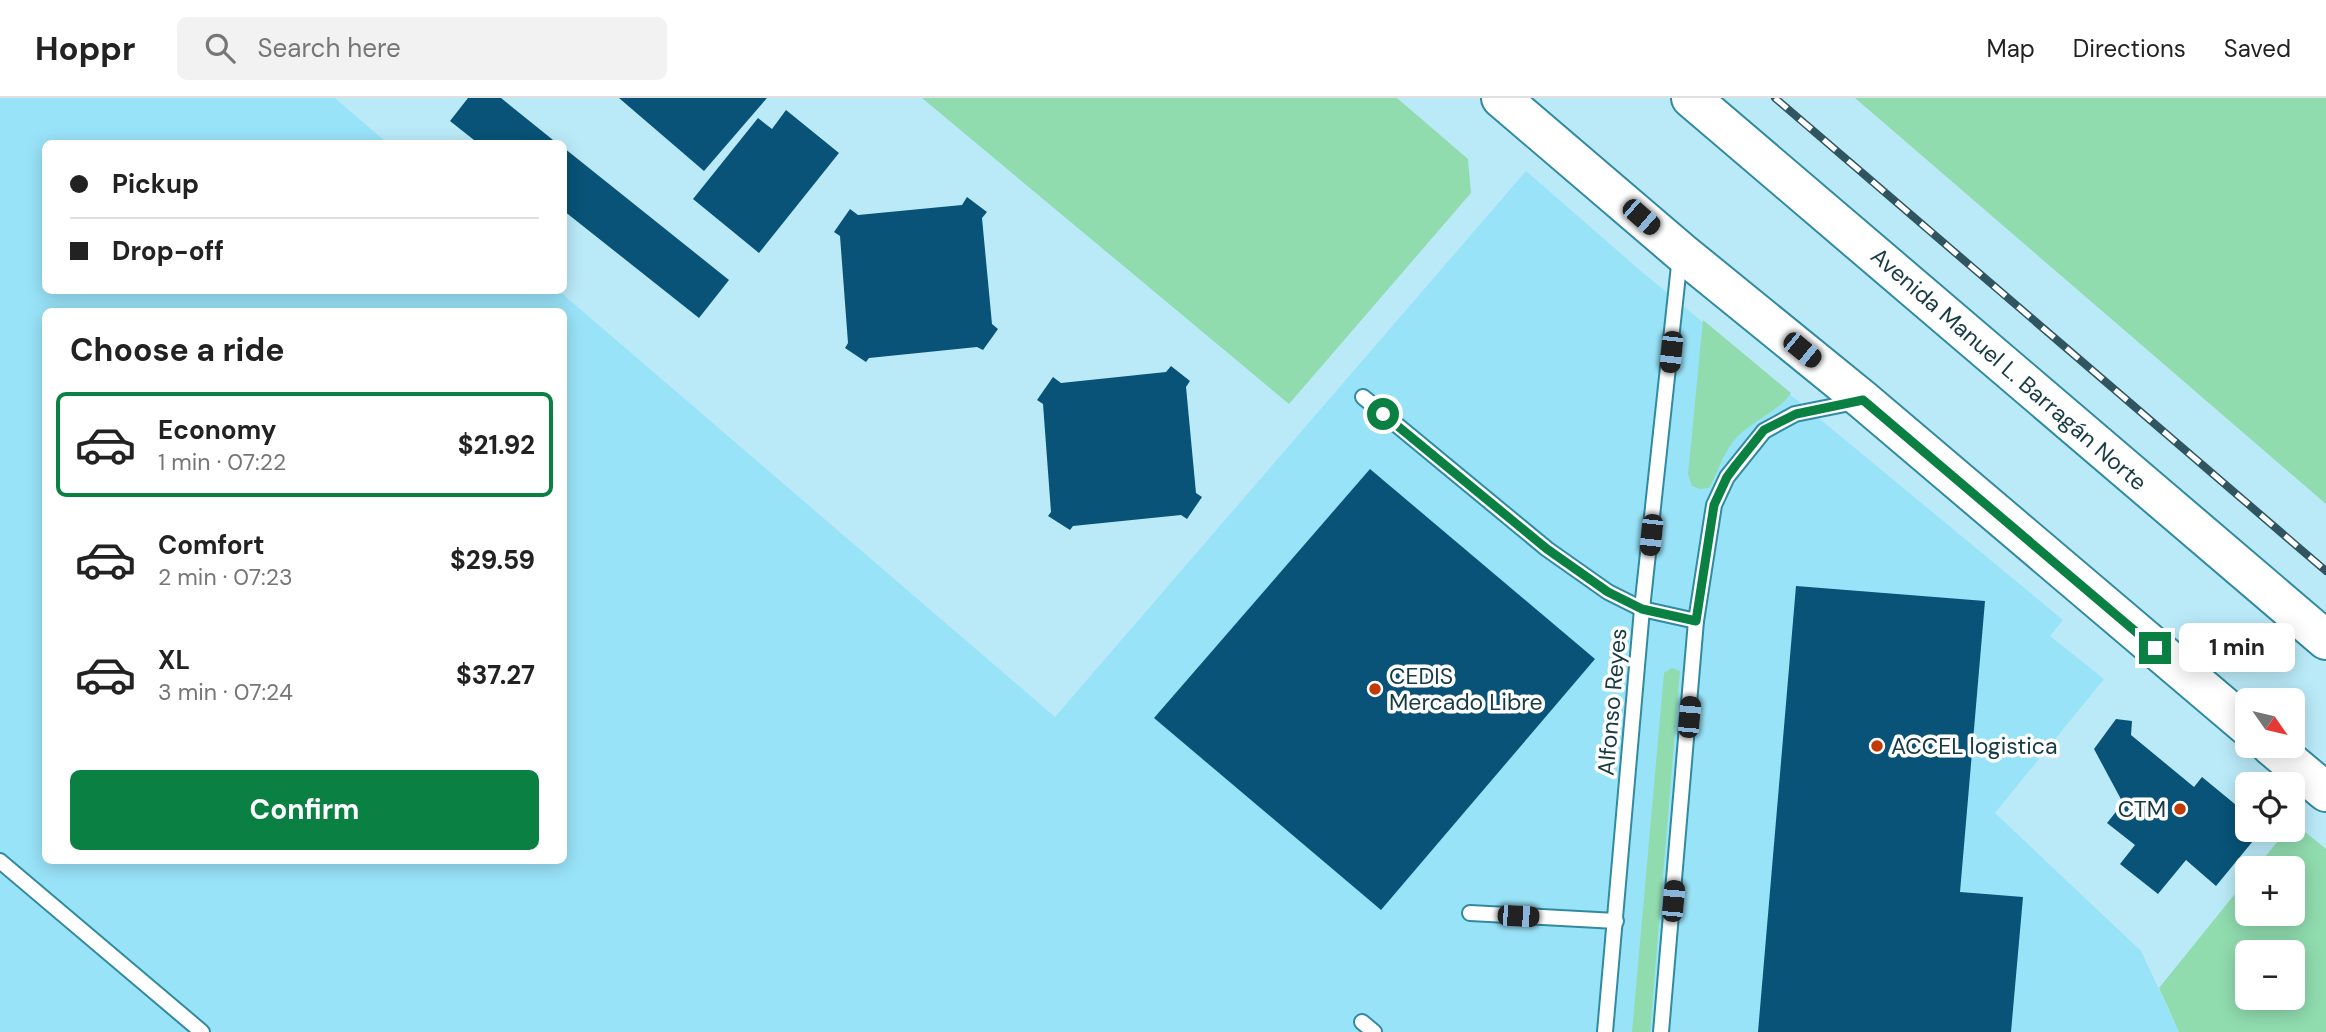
<!DOCTYPE html>
<html lang="en">
<head>
<meta charset="utf-8">
<style>
  :root { --surface:#fff; --page:#f2f2f2; --text:#222; --muted:#767676; --line:#e0e0e0; --accent:#0b8043 }
  body { margin:0; font-family:"DM Sans",sans-serif; background:var(--page); color:var(--text); height:100vh; display:flex; flex-direction:column; font-size:26px; white-space:nowrap }
  * { box-sizing:border-box; margin:0 }
  p { font-size:23px; color:var(--muted) }
  .icon { flex:none; width:38px; height:38px; fill:none; stroke:currentColor; stroke-width:2; stroke-linecap:round; stroke-linejoin:round }
  .map { position:relative; flex:1; overflow:hidden }
  .sheet { position:absolute; left:42px; top:210px; width:525px; height:556px; display:flex; flex-direction:column; background:var(--surface); border-radius:10px; box-shadow:0 4px 18px #0003 }
  .sheet>* { flex:none }
  .hud { position:absolute; left:42px; top:42px; width:525px; height:154px; border-radius:10px; box-shadow:0 4px 18px #0003; display:grid; align-content:center; height:154px; padding:0 28px; background:var(--surface) }
  .needle { width:46px; rotate:124deg }
  .fabs { position:absolute; left:2235px; top:590px; display:grid; gap:14px }
  .fabs a { display:grid; place-items:center; width:70px; height:70px; border-radius:10px; background:var(--surface); box-shadow:0 4px 18px #0003; font-size:35px }
  .end { position:absolute; width:32px; height:32px; margin:-16px; border:9px solid #0b8043; background:#fff; box-shadow:0 0 0 4px #fff }
  .from { border-radius:50% }
  .bubble { position:absolute; height:49px; border-radius:10px; background:var(--surface); box-shadow:0 4px 18px #0003; font-size:23px; font-weight:700; line-height:49px; text-align:center }
  .car { position:absolute; width:21px; height:42px; margin:-21px -10px; border-radius:9px; box-shadow:0 0 5px 2px #0007; background:linear-gradient(#222 24%,#8ab4d8 0 40%,#222 0 76%,#8ab4d8 0 86%,#222 0) }
  .hud b { display:flex; align-items:center; gap:24px; height:66px; font-size:26px }
  .hud b+b { border-top:2px solid var(--line) }
  .hud i { width:18px; height:18px; background:var(--text) }
  ul { padding:0; list-style:none }
  li { display:flex; align-items:center; gap:21px; height:105px; margin:0 14px 10px; padding:0 14px; border:4px solid transparent; border-radius:10px }
  li div { flex:1 }
  li b { display:block; font-size:26px }
  li em { font-style:normal; font-weight:700 }
  li.selected { border-color:var(--accent) }
  li>.icon { width:63px; height:63px; stroke-width:1.5 }
  h2 { padding:0 28px; font-size:32px; line-height:84px }
  .button { display:flex; gap:14px; margin-top:auto; padding:14px 28px }
  .button a { flex:1; height:80px; border-radius:10px; background:var(--accent); color:#fff; font-size:28px; font-weight:700; line-height:80px; text-align:center }
  header { display:flex; align-items:center; gap:42px; box-sizing:border-box; height:98px; padding:0 35px; background:var(--surface); border-bottom:2px solid var(--line) }
  header strong { font-size:33px }
  nav { display:flex; gap:38px; margin-inline-start:auto; font-size:24px }
  .search { width:490px; height:63px; background:var(--page); display:flex; align-items:center; gap:18px; box-sizing:border-box; padding:0 24px; border-radius:10px; color:var(--muted); font-size:26px }
  .map>svg:first-child { display:block }
  .built { fill:#99e3f8; fill-rule:evenodd }
  .green { fill:#90dcaf; fill-rule:evenodd }
  .building { fill:#085377 }
  .lines { fill:none; stroke-linecap:round; stroke-linejoin:round }
  .lane-casing { stroke:#318a9f; stroke-width:18 }
  .secondary-casing { stroke:#318a9f; stroke-width:42 }
  .lane { stroke:#fff; stroke-width:14 }
  .secondary { stroke:#fff; stroke-width:38 }
  .rail-casing { stroke:#305560; stroke-width:8 }
  .rail { stroke:#fff; stroke-width:5; stroke-dasharray:16; stroke-linecap:butt }
  .route { stroke:#0b8043; stroke-width:9 }
  .poi-dot { fill:#c23b06; stroke:#fff; stroke-width:2.5 }
  .labels { text-anchor:middle; stroke-width:7; stroke-linejoin:round; paint-order:stroke }
  .street-label { font-size:23px; fill:#173b45; stroke:#fff }
  .poi-label { font-size:23px; fill:#173b45; stroke:#fff; text-anchor:start }
</style>
</head>
<body>
<header>
<strong>Hoppr</strong>
<div class="search"><svg class="icon" aria-label="search" viewBox="0 0 24 24"><circle cx="10" cy="10" r="6"/><path d="M15 15l6 6"/></svg>Search here</div>
<nav><a>Map</a><a>Directions</a><a>Saved</a></nav>
</header>
<div class="map">
<svg width="2326" height="934" viewBox="0 0 2326 934">
  <rect width="100%" height="100%" fill="#baeaf8"/>
  <!-- built -->
  <path class="built" d="M0 0H335L387 45 46 46V192L559 193 1055 619 1526 73 1642 174 2063 522 2050 538 2104 581 1995 715 2141 853 2179 934H0ZM46 214H564V763H46Z"/>
  <!-- green -->
  <g class="green">
    <polygon points="922,0 1397,0 1468,61 1471,95 1289,306"/>
    <polygon points="1855,0 2326,0 2326,406"/>
    <path d="M1703 222 1791 295C1779 313 1756 321 1739 337 1723 353 1720 371 1709 390L1700 391 1692 388 1688 376Z"/>
    <polygon points="1672,570 1680,573 1650,934 1632,934 1664,575"/>
    <path d="M2293 724 2326 751V934H2179L2159 890 2247 781V816H2292V770H2256L2287 732H2292ZM2292 854V900H2247V854Z"/>
  </g>
  <!-- building -->
  <g class="building">
    <polygon points="468,0 501,0 558,46 479,46 450,23"/>
    <polygon points="619,0 767,0 704,73"/>
    <polygon points="786,12 839,55 759,155 693,101 758,20 772,31"/>
    <polygon points="564,50 729,182 699,220 564,113"/>
    <polygon points="967,99 987,114 982,120 992,226 998,231 983,252 977,249 869,260 866,264 845,250 848,245 840,138 834,134 850,111 858,117 962,107"/>
    <polygon points="1171,268 1190,283 1186,289 1196,395 1202,399 1187,421 1181,417 1073,428 1070,432 1048,418 1051,414 1043,306 1037,302 1053,279 1061,285 1166,274"/>
    <polygon points="1370,371 1595,561 1381,812 1154,620"/>
    <polygon points="1796,488 1985,503 1960,794 2023,799 2011,934 1758,934"/>
    <polygon points="2116,621 2132,623 2131,637 2194,689 2202,679 2247,716 2247,732 2262,732 2216,788 2186,762 2158,796 2120,766 2135,747 2107,725 2123,705 2094,651"/>
  </g>
  <g class="lines">
    <!-- lane casing -->
    <g class="lane-casing">
      <g id="lane">
        <polyline points="1363,299 1547,451 1608,494 1642,511 1696,523"/>
        <polyline points="0,763 202,934"/>
        <polyline points="1470,815 1616,823"/>
        <polyline points="1362,924 1374,934"/>
        <polyline points="1605,934 1642,511 1680,158"/>
        <polyline points="1661,934 1696,523 1714,407 1727,379 1764,333 1795,316 1855,304"/>
      </g>
    </g>
    <!-- secondary casing -->
    <g class="secondary-casing">
      <g id="secondary">
        <polyline points="1501,0 1681,154 1863,302 2247,628"/>
        <polyline points="1691,0 2326,542"/>
        <polyline points="2271,648 2326,694"/>
      </g>
    </g>
    <!-- lane -->
    <use href="#lane" class="lane"/>
    <!-- secondary -->
    <use href="#secondary" class="secondary"/>
    <!-- rail casing -->
    <g class="rail-casing">
      <polyline id="rail" points="1775,0 2326,473"/>
    </g>
    <!-- rail -->
    <use href="#rail" class="rail"/>
  </g>
  <g class="lines">
    <!-- route -->
    <polyline class="route" points="1383,316 1547,451 1608,494 1642,511 1696,523 1714,407 1727,379 1736,367 1764,332 1796,316 1863,302 2155,550"/>
  </g>
  <!-- markers -->
  <g class="poi-dot">
    <circle cx="1375" cy="591" r="7"/>
    <circle cx="1877" cy="648" r="7"/>
    <circle cx="2180" cy="711" r="7"/>
  </g>
  <g class="labels">
    <!-- street labels -->
    <g class="street-label">
      <text transform="translate(2009 271) rotate(41)" y="8">Avenida Manuel L. Barragán Norte</text>
      <text transform="translate(1612 604) rotate(-85)" y="8">Alfonso Reyes</text>
    </g>
    <!-- poi labels -->
    <g class="poi-label">
      <text x="1389" y="586">CEDIS<tspan x="1389" dy="26">Mercado Libre</tspan></text>
      <text x="1891" y="656">ACCEL logistica</text>
      <text x="2166" y="719" text-anchor="end">CTM</text>
    </g>
  </g>
</svg>
<div class="fabs">
<a><svg class="needle" viewBox="-14 -14 28 28"><path d="M0-13l5 13h-10z" fill="#e53935"/><path d="M0 13l5-13h-10z" fill="#767676"/></svg></a>
<a><svg class="icon" aria-label="locate" viewBox="0 0 24 24"><circle cx="12" cy="12" r="6"/><path d="M12 2v4M12 18v4M2 12h4M18 12h4"/></svg></a>
<a>+</a>
<a>−</a>
</div>
<i class="end from" style="left:1383px;top:316px"></i>
<i class="end" style="left:2155px;top:550px"></i>
<div class="bubble" style="left:2179px;top:525px;width:116px">1 min</div>
<i class="car" style="left:1641px;top:119px;rotate:131deg"></i>
<i class="car" style="left:1802px;top:252px;rotate:129deg"></i>
<i class="car" style="left:1671px;top:254px;rotate:186deg"></i>
<i class="car" style="left:1651px;top:437px;rotate:186deg"></i>
<i class="car" style="left:1689px;top:619px;rotate:5deg"></i>
<i class="car" style="left:1673px;top:803px;rotate:5deg"></i>
<i class="car" style="left:1518px;top:818px;rotate:93deg"></i>
<div class="hud">
<b><i class="from"></i>Pickup</b>
<b><i></i>Drop-off</b>
</div>
<section class="sheet">
<h2>Choose a ride</h2>
<ul>
<li class="selected"><svg class="icon" aria-label="car" viewBox="0 0 24 24"><path d="M5 17H2v-5l4-1 3-4h7l3 4 3 1v5h-3M9 17h6M6 11h13"/><circle cx="7" cy="17" r="2"/><circle cx="17" cy="17" r="2"/></svg><div><b>Economy</b><p>1 min · 07:22</p></div><em>$21.92</em></li>
<li><svg class="icon" aria-label="car" viewBox="0 0 24 24"><path d="M5 17H2v-5l4-1 3-4h7l3 4 3 1v5h-3M9 17h6M6 11h13"/><circle cx="7" cy="17" r="2"/><circle cx="17" cy="17" r="2"/></svg><div><b>Comfort</b><p>2 min · 07:23</p></div><em>$29.59</em></li>
<li><svg class="icon" aria-label="car" viewBox="0 0 24 24"><path d="M5 17H2v-5l4-1 3-4h7l3 4 3 1v5h-3M9 17h6M6 11h13"/><circle cx="7" cy="17" r="2"/><circle cx="17" cy="17" r="2"/></svg><div><b>XL</b><p>3 min · 07:24</p></div><em>$37.27</em></li>
</ul>
<div class="button"><a>Confirm</a></div>
</section>
</div>
</body>
</html>
